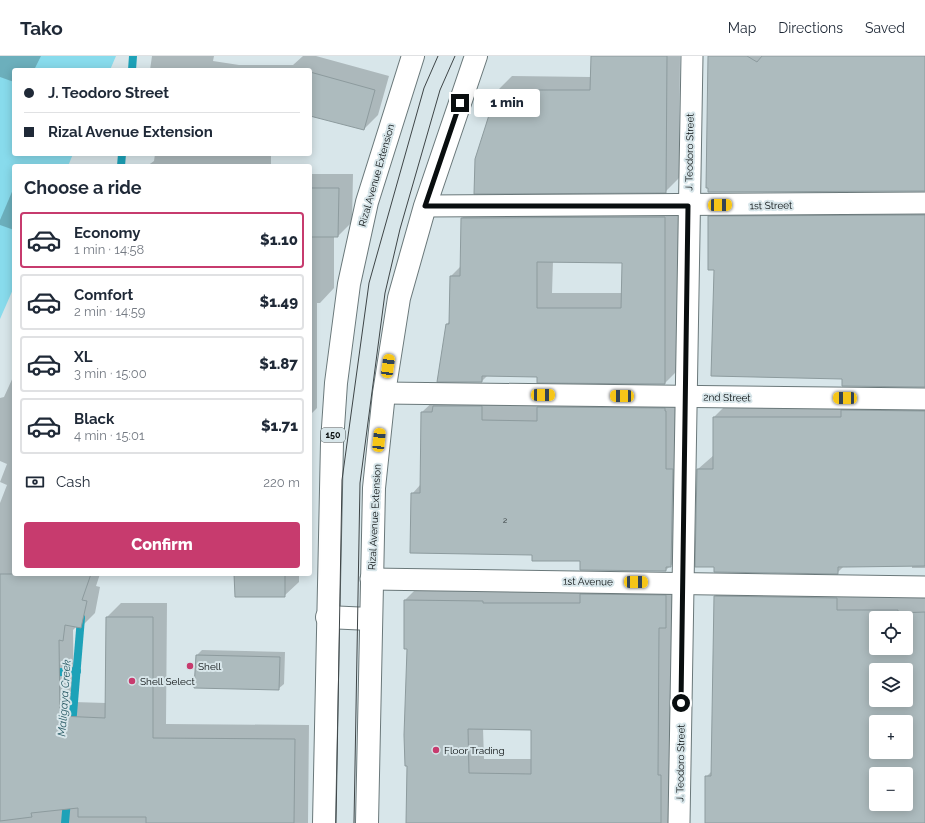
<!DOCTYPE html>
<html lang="en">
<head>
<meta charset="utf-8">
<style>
  :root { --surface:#fff; --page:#f2f2f3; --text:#1f2937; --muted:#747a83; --line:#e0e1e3; --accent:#c73b6e }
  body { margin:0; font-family:Raleway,sans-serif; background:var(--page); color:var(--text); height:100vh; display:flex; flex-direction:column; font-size:15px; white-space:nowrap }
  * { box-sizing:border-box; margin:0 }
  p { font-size:13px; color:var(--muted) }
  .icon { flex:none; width:22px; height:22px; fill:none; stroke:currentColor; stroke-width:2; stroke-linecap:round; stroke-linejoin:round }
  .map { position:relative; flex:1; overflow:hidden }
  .panel { position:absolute; left:12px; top:108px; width:300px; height:412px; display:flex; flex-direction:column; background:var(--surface); border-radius:4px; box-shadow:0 2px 10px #0003 }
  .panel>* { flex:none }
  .guide { position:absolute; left:12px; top:12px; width:300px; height:88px; border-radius:4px; box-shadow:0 2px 10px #0003; display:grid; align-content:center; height:88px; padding:0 12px; background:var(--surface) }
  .tools { position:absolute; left:869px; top:555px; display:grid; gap:8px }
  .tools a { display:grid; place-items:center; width:44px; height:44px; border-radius:4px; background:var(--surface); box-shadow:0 2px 10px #0003; font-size:20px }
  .end { position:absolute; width:18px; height:18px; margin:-9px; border:5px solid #090e0f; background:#fff; box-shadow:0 0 0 2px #fff }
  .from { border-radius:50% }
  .bubble { position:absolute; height:28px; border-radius:4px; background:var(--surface); box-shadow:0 2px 10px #0003; font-size:13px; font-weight:800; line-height:28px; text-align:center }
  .car { position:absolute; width:12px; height:24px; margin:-12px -6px; border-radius:5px; box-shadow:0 0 3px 1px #0007; background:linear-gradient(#f5c518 24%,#345 0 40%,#f5c518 0 76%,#345 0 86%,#f5c518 0) }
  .guide b { display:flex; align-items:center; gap:14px; height:38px; font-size:15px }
  .guide b+b { border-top:1px solid var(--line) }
  .guide i { width:10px; height:10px; background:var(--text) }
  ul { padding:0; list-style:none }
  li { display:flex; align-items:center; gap:12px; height:56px; margin:0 8px 6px; padding:0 4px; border:2px solid var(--line); border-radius:4px }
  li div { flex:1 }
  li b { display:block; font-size:15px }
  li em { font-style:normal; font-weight:800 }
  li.selected { border-color:var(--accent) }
  li>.icon { width:36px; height:36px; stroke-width:1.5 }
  h2 { padding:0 12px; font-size:18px; line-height:48px }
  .pay { display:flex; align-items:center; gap:10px; height:44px; padding:0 12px; font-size:15px }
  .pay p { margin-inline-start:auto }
  .action { display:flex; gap:8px; margin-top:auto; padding:8px 12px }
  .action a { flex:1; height:46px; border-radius:4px; background:var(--accent); color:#fff; font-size:16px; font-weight:800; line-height:46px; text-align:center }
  header { display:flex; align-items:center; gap:24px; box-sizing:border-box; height:56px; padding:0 20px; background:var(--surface); border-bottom:1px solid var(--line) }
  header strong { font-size:19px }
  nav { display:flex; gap:22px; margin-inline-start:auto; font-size:14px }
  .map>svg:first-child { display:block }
  .green { fill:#88dbec }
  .shadow { fill:#0003; fill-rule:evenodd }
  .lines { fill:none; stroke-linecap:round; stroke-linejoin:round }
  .stream { stroke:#1da2b8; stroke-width:8 }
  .building { fill:#adbbbe; stroke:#8d9b9e; fill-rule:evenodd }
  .minor-casing { stroke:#6a787a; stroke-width:23 }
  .primary-casing { stroke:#6a787a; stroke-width:24 }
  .minor { stroke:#fff; stroke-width:21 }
  .primary { stroke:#fff; stroke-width:22 }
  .tram { stroke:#3e4547; stroke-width:1 }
  .route { stroke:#090e0f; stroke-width:5 }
  .poi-dot { fill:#c73b6e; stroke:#d8e6ea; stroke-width:1.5 }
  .labels { text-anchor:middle; stroke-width:4; stroke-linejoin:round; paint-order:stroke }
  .number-label { font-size:8px; fill:#32393b }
  .shield { fill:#d8e6ea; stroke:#474f51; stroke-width:1 }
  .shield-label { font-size:9px; font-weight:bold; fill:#090e0f }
  .street-label { font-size:10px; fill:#090e0f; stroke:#d8e6ea }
  .poi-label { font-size:10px; fill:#090e0f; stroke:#d8e6ea; text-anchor:start }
  .water-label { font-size:11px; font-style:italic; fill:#265862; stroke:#d8e6ea }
</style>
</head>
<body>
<header>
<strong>Tako</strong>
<nav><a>Map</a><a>Directions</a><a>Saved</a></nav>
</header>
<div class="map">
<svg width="925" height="767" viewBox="0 0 925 767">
  <rect width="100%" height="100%" fill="#d8e6ea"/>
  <!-- green -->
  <polygon class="green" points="0,0 116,0 110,14 14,14 14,98 73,98 68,110 14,110 14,231 0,263"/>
  <!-- shadow -->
  <g class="shadow">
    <polygon points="0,0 41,0 34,14 14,14 14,26 0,21"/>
    <polygon points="152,0 214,0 213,5 239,9 293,9 303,0 316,0 389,20 378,59 364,73 310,59 310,14 150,14"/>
    <polygon points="591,0 680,0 679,122 665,136 498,34 512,20 591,21"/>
    <polygon points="709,0 925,0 925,134"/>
    <polygon points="155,98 271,98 271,110 147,110 154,105"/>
    <polygon points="310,118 353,118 352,166 338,180 334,180 334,232 320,247 317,247 317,352 310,359"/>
    <polygon points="14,131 14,174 0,169 0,164"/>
    <path d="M681 145V311L665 327 538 320H487L482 325 447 268 450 265 451 220 462 209V162L478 146ZM553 205 623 206 622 237H552Z"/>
    <polygon points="925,146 925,330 843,322 715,213 709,161 723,147"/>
    <polygon points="14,319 14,518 100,518 96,530 100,531 95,557 81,571 77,570 73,574 74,646 106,647 107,561 121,547 167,547 166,668 309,669 308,767 0,767 0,447 7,429 0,426 7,408 0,405 0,342 4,341"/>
    <polygon points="497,335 497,349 539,350 553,335 680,337 687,494 666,514 533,498 412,438 421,428 422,356 438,341"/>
    <polygon points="925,341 925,512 912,512 912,509 844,510 837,517 698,413 714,399 714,361 728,347"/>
    <polygon points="200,518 299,518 299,526 284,540 236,519"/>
    <path d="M732 524 925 541V767H706V721L712 715 715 540ZM876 562H906V592H876ZM876 614H906V644H876ZM876 666H906V696H876ZM876 718H906V748H876Z"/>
    <path d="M681 525 675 767H408V592L405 544 420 529ZM483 672 532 673V703H484Z"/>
    <polygon points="202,594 285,596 284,628 278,633 197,599"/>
  </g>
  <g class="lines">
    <!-- stream -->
    <g class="stream">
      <polyline points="132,14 133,0"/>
      <polyline points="121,110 122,98"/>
      <polyline points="49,617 77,615"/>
      <polyline points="72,670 81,562"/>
      <polyline points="65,767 67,744"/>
    </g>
  </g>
  <!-- building -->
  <g class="building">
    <polygon points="591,0 667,0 666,137 474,138 475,103 497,34 590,34"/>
    <polygon points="708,0 747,0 757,6 762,0 925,0 925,135 708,136 708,132 706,132"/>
    <polygon points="310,16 375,34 364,74 310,60"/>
    <polygon points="310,132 339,132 338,181 310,181"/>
    <polygon points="925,159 925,331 842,330 842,323 711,320 714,214 708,214 708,160"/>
    <path d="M665 161V328L537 327V321L482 320V326H437L446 268H449L450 220H460L461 162ZM537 206 622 207 621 252H537Z"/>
    <polygon points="433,350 482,350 482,364 537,365 537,351 665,352 665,355 666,355 666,413 673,413 671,511 666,511 666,515 580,514 580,505 532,505 532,499 410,497 411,437 420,437 421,356 432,356"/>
    <polygon points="841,354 925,355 925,510 846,511 838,511 838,518 714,516 714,511 695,511 697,413 713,413 713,361 841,361"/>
    <polygon points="0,518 91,518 82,544 87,545 81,572 65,569 63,585 59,584 60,660 105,662 106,561 153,561 153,682 295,683 294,767 146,767 146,761 78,761 78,752 31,757 32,761 0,765"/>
    <polygon points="234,518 285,518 285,541 235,541"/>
    <path d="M580 538 666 539V572H659L658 719H661V767H406L407 710H405L404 679 407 593H404V544L483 545V547H580ZM468 673 531 674V718L469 717Z"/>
    <path d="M714 540 837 542V554H898V557L925 556V767H705V720H711ZM876 562H906V592H876ZM876 614H906V644H876ZM876 666H906V696H876ZM876 718H906V748H876Z"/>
    <polygon points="196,599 280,601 279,634 194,632"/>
  </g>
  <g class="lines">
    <!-- minor casing -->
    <g class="minor-casing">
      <g id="minor">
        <polyline points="425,150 925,147"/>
        <polyline points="384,337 925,343"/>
        <polyline points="371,523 925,531"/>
        <polyline points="679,767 692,0"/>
      </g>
    </g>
    <!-- primary casing -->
    <g class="primary-casing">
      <g id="primary">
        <polyline points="327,561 370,563"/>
        <polyline points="324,767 332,386 336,327 349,228 367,146 413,0"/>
        <polyline points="367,767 374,432 384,337 399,242 425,150 476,0"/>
      </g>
    </g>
    <!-- minor -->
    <use href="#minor" class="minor"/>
    <!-- primary -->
    <use href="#primary" class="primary"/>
    <!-- tram -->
    <g class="tram">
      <polyline points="336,767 342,424 369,227 424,32 438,0"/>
      <polyline points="354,767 360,427 385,237 400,173 440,34 455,0"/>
    </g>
  </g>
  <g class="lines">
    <!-- route -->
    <polyline class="route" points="460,47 425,150 688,150 681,647"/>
  </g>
  <!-- markers -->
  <g class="poi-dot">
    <circle cx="190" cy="610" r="4"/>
    <circle cx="132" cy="625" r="4"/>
    <circle cx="436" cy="694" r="4"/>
  </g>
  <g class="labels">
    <!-- number labels -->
    <g class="number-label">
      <text x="505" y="467">2</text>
    </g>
    <!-- shield labels -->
    <rect class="shield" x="321" y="372" width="24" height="14" rx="3"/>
    <g class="shield-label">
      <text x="333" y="382">150</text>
    </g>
    <!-- street labels -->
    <g class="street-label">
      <text transform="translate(689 96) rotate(-89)" y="4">J. Teodoro Street</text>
      <text transform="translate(376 119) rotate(-74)" y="4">Rizal Avenue Extension</text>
      <text transform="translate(771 149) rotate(-1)" y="4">1st Street</text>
      <text transform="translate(727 341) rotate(1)" y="4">2nd Street</text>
      <text transform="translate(374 461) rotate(-87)" y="4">Rizal Avenue Extension</text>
      <text transform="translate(588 525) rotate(1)" y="4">1st Avenue</text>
      <text transform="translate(680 707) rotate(-89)" y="4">J. Teodoro Street</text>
    </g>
    <!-- poi labels -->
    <g class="poi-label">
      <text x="198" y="614">Shell</text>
      <text x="140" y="629">Shell Select</text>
      <text x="444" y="698">Floor Trading</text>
    </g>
    <!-- water labels -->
    <g class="water-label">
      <text transform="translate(64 642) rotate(-86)" y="4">Maligaya Creek</text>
    </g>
  </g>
</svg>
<div class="tools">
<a><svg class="icon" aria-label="locate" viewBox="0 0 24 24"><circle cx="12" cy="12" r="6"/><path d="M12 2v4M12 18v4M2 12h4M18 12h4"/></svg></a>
<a><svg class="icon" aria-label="layers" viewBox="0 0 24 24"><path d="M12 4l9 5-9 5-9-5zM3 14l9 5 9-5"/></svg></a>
<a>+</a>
<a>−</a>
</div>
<i class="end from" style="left:681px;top:647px"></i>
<i class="end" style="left:460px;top:47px"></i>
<div class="bubble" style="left:474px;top:33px;width:66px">1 min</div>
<i class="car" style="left:720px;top:149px;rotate:89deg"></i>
<i class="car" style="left:388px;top:310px;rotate:8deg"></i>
<i class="car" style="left:543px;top:339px;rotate:90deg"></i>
<i class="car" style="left:622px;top:340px;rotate:271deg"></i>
<i class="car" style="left:845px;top:342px;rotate:271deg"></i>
<i class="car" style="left:379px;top:384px;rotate:6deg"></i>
<i class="car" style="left:636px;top:526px;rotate:91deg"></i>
<div class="guide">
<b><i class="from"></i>J. Teodoro Street</b>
<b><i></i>Rizal Avenue Extension</b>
</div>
<section class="panel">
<h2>Choose a ride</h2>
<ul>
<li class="selected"><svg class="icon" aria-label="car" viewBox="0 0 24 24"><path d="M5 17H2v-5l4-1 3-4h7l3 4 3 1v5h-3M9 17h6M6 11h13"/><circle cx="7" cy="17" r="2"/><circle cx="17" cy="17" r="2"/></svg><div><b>Economy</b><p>1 min · 14:58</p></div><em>$1.10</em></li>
<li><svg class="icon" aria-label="car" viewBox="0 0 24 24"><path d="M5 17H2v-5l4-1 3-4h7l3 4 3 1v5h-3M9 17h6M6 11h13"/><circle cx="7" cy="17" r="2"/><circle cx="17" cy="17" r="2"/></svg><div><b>Comfort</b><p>2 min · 14:59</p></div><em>$1.49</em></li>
<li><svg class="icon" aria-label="car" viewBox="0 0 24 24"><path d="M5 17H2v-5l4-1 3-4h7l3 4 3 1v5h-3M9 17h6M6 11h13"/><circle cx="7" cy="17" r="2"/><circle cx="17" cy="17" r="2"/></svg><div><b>XL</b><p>3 min · 15:00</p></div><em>$1.87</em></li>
<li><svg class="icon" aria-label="car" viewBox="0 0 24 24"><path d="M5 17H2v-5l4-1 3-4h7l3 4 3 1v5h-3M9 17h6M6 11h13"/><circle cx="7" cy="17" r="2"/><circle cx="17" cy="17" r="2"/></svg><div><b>Black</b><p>4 min · 15:01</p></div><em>$1.71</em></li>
</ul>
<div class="pay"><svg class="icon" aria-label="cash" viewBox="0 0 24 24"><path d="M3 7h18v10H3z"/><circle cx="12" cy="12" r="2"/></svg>Cash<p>220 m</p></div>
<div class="action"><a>Confirm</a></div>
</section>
</div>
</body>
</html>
